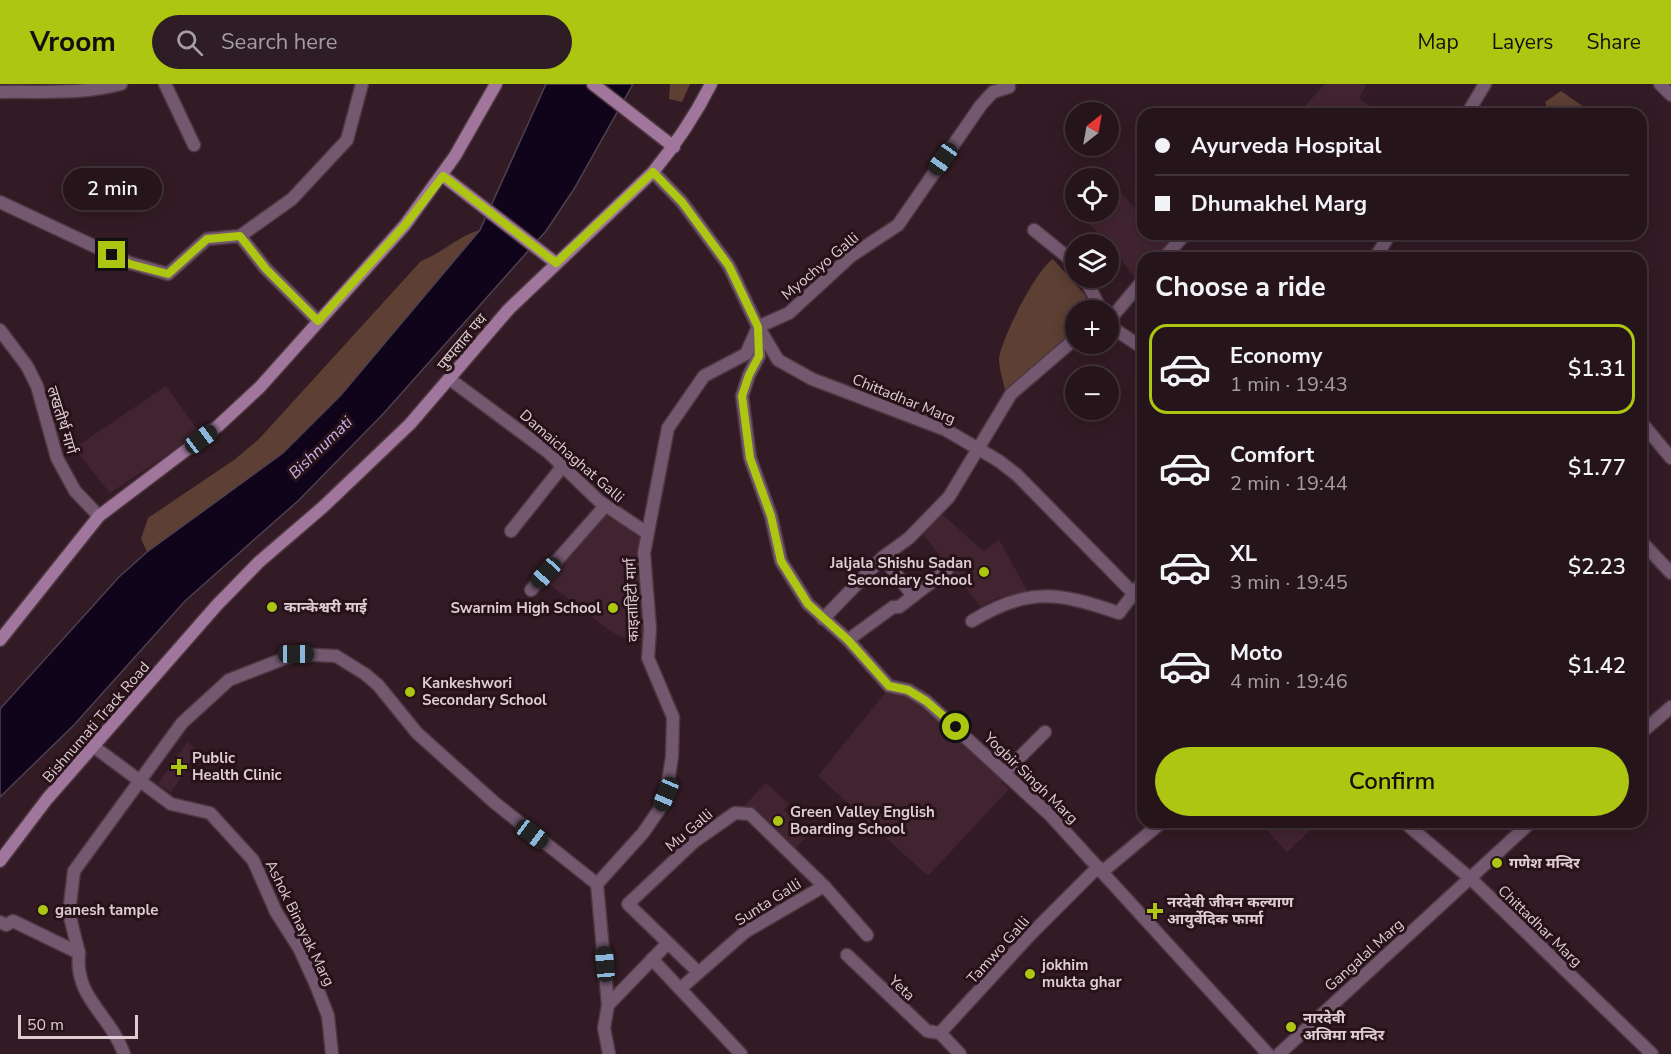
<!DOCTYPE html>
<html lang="en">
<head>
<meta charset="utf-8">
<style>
  :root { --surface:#26141b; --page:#2e1d24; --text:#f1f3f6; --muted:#a49ea3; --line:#42333a; --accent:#acc612 }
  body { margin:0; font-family:"Nunito Sans","Noto Sans Devanagari",sans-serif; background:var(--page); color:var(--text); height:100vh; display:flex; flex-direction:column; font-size:22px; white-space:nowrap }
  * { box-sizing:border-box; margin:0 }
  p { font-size:20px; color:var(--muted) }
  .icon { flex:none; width:33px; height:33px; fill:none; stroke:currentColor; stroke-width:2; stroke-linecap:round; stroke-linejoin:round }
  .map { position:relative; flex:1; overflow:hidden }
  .panel { position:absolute; left:1137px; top:168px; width:510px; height:576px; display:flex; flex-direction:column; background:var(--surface); border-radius:18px; box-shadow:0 3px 15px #0003,0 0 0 2px var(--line) }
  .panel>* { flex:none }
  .guide { position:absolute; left:1137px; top:24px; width:510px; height:132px; border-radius:18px; box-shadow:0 3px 15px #0003,0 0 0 2px var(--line); display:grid; align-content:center; height:132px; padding:0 18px; background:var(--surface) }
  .needle { width:39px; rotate:31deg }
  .buttons { position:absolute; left:1065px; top:18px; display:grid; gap:12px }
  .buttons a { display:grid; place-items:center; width:54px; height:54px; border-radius:50%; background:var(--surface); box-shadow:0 3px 15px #0003,0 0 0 2px var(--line); font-size:30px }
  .scale { position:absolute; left:18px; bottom:15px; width:120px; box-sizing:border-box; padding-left:6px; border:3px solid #ddcdd2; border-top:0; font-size:16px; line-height:21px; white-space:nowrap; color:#ddcdd2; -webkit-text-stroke:4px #27121a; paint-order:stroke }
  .end { position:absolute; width:27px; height:27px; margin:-14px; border:8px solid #acc612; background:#111; box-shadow:0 0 0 3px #111 }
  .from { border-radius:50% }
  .bubble { position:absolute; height:42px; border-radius:21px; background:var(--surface); box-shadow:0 3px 15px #0003,0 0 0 2px var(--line); font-size:20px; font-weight:600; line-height:42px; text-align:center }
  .car { position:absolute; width:18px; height:36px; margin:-18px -9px; border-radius:8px; box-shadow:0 0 4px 2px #0007; background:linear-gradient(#222 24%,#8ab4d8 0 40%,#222 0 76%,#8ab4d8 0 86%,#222 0) }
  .guide b { display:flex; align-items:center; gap:21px; height:57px; font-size:22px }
  .guide b+b { border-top:2px solid var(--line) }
  .guide i { width:15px; height:15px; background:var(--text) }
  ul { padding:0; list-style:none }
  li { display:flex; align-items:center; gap:18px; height:90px; margin:0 12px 9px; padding:0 6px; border:3px solid transparent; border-radius:18px }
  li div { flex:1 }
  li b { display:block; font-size:22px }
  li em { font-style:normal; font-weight:600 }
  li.active { border-color:var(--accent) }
  li>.icon { width:54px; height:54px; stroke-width:1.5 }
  h2 { padding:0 18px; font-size:27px; line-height:72px }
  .cta { display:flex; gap:12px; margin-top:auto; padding:12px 18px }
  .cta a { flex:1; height:69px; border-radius:36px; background:var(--accent); color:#111; font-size:24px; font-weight:600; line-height:69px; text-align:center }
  header { display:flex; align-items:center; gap:36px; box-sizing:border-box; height:84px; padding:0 30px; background:var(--accent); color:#111 }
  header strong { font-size:28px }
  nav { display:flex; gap:33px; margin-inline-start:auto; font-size:21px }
  .search { width:420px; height:54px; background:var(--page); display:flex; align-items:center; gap:15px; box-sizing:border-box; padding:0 21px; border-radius:33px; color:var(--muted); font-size:22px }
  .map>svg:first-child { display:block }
  .built { fill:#412430 }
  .green { fill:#5d3f33 }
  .water { fill:#0f041a; stroke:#4d4051; stroke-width:1.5 }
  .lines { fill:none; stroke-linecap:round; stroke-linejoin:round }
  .minor-casing { stroke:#4d3740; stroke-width:15 }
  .tertiary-casing { stroke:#4d3740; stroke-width:15 }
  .secondary-casing { stroke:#4d3740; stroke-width:15 }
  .minor { stroke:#735870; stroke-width:12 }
  .tertiary { stroke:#735870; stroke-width:12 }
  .secondary { stroke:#a1769c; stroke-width:12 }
  .route { stroke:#acc612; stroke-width:8 }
  .poi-dot { fill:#acc612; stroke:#27121a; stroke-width:2 }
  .labels { text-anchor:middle; stroke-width:6; stroke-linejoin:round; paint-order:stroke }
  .street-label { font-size:15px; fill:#ddcdd2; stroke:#27121a }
  .poi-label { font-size:15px; font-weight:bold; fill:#ddcdd2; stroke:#27121a; text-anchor:start }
  .water-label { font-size:16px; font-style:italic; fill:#cbb2e9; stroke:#27121a }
</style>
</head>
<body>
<header>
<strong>Vroom</strong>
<div class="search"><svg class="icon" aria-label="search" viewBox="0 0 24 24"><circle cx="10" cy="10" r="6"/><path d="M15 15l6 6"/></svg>Search here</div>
<nav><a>Map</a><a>Layers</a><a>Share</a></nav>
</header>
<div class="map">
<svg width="1671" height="970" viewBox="0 0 1671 970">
  <rect width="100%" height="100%" fill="#321b24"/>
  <!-- built -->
  <g class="built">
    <polygon points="1325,0 1363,0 1366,2 1359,14 1374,25 1371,30 1316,30 1311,27 1305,22"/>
    <polygon points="1114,102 1143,132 1143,150 1160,150 1171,163 1161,174 1143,174 1143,195 1139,200 1114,165 1086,137 1094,128 1108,128 1109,109"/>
    <polygon points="166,302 200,349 110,409 74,364"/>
    <polygon points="608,428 642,449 648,551 636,559 610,547 544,496"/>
    <polygon points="941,429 983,467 999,456 1028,508 998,514 981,523 921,448"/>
    <polygon points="885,609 908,611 929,626 1004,694 1001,698 1009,705 928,792 818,692"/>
    <polygon points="187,658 199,667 171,708 158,700"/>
    <polygon points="766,699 789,720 784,726 811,748 792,767 744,722"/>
    <polygon points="1259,738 1308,738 1313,744 1287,768"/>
  </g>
  <!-- green -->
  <g class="green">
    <polygon points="670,0 690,0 682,18 669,15"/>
    <polygon points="1561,7 1591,28 1549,30 1545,18"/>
    <path d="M480 146 341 311 283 369 147 468 141 455 148 434 234 376 259 355 421 177C442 169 460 151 480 146Z"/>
    <path d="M1053 175 1085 211 1090 226H1076L1075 250 1006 310C1004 300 1000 288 999 277 999 258 1037 184 1053 175Z"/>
  </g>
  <!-- water -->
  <polygon class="water" points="546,0 633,0 574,105 546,147 383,330 299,416 185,517 74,641 0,713 0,625 119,493 147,468 283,369 341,311 480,146"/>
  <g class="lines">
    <!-- minor casing -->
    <g class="minor-casing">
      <g id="minor">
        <polyline points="165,0 194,61"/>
        <polyline points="1660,0 1671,11"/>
        <path d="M0 8C43 7 79 11 121 0"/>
        <polyline points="1467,30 1485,0"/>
        <polyline points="0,118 130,179 168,190 207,155 240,152 292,115 347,56 362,0"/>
        <polyline points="1034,146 1076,180"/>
        <polyline points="240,152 266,185 318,237"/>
        <polyline points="1164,174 1185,150"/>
        <polyline points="1375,174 1390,150"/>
        <polyline points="1085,194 1101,226"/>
        <polyline points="1108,238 1143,196"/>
        <polyline points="1108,241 1143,264"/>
        <polyline points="758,243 759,272 749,291 742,312 750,374 771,432 781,477 808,520 848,556 889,602 908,606 926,617 1050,731 1268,970"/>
        <polyline points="758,243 789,229 851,172 898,141 981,21 993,8 1009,3"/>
        <polyline points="759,244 778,276 812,295 946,346 999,377 1017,391 1143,519"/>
        <polyline points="451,296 548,368 599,417 647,449"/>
        <polyline points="1641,338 1671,374"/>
        <polyline points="511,447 562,383"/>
        <polyline points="1641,457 1671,489"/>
        <polyline points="883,473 913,512"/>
        <polyline points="531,506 605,422"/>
        <polyline points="823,535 883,473 909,454 949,413 1011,310 1076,254"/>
        <path d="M972 537C1028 502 1061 509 1119 529L1143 497"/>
        <polyline points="848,556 893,523 899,523 947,486"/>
        <polyline points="93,662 171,720 210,729 253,776 276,828 299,864 316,901 328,932 332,970"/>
        <polyline points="1005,688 1045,648"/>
        <polyline points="1404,738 1471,795 1652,970"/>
        <polyline points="1102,788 1162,738"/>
        <path d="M0 838 6 841 13 837 79 869C74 914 110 930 124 970"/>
        <polyline points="79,869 69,829 74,787 182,639 229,596 296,570 336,572 365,590 378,601 417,649 495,719 597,800"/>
        <polyline points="847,871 927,947 940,949"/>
        <polyline points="652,875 741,970"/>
        <polyline points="698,888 628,820 695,757 735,729 750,730 824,802"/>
        <polyline points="680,905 745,848 824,802 867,851"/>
        <polyline points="608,921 667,860"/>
        <polyline points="940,949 1030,851 1098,783"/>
        <polyline points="940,949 960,970"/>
      </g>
    </g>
    <!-- tertiary casing -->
    <g class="tertiary-casing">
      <g id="tertiary">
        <polyline points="0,246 27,282 37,302 57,374 75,407 99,432"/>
        <polyline points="1641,649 1671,623"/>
        <polyline points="609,970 604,944 608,921 597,800 643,749 659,726 666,710 672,673 673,633 648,574 650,545 644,469 668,344 704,292 746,270 758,243 729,182 682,118 653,88"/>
        <polyline points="1279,970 1531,738"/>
      </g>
    </g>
    <!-- secondary casing -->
    <g class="secondary-casing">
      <g id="secondary">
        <polyline points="593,0 674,63"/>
        <polyline points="443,92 556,179"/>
        <polyline points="0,556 99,432 218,342 260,303 405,141 455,72 496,0"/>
        <path d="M0 777 47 715 217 521 259 478 323 423 410 340 509 225 653 88C676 60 695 32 711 0"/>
      </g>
    </g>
    <!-- minor -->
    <use href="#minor" class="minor"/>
    <!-- tertiary -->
    <use href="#tertiary" class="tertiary"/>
    <!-- secondary -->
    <use href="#secondary" class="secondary"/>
  </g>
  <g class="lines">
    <!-- route -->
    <polyline class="route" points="112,171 130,180 168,190 207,155 240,152 266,185 318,237 405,141 443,92 556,179 653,88 682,118 729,182 758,243 759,272 749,291 742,312 750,374 771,432 781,477 808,520 848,556 889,602 908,606 926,617 956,643"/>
  </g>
  <!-- markers -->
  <g class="poi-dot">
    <circle cx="984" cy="488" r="6"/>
    <circle cx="272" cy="523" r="6"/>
    <circle cx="613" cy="524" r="6"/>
    <circle cx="410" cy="608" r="6"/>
    <path d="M176 674h6v6h6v6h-6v6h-6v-6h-6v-6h6z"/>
    <circle cx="778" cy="737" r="6"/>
    <circle cx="1497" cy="779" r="6"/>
    <circle cx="43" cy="826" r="6"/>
    <path d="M1152 818h6v6h6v6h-6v6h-6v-6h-6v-6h6z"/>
    <circle cx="1030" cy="890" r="6"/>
    <circle cx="1291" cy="943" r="6"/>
  </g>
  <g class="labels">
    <!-- street labels -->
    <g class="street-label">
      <text transform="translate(820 182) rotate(-40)" y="5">Myochyo Galli</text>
      <text transform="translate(462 258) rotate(-50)" y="5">पुष्पलाल पथ</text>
      <text transform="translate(904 315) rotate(22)" y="5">Chittadhar Marg</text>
      <text transform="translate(62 336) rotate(73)" y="5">लखतीर्थ मार्ग</text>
      <text transform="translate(572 372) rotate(41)" y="5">Damaichaghat Galli</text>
      <text transform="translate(632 516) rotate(-92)" y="5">काइताहिटी मार्ग</text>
      <text transform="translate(96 638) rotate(-49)" y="5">Bishnumati Track Road</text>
      <text transform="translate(1031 694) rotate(44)" y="5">Yogbir Singh Marg</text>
      <text transform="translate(689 746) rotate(-40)" y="5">Mu Galli</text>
      <text transform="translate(768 818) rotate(-32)" y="5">Sunta Galli</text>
      <text transform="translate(300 839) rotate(64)" y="5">Ashok Binayak Marg</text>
      <text transform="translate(1540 842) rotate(44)" y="5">Chittadhar Marg</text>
      <text transform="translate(998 866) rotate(-48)" y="5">Tamwo Galli</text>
      <text transform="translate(1364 871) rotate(-42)" y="5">Gangalal Marg</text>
      <text transform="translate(902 904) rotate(43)" y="5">Yeta</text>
    </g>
    <!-- poi labels -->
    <g class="poi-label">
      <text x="972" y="484" text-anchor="end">Jaljala Shishu Sadan<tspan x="972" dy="17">Secondary School</tspan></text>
      <text x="284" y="528">कान्केश्वरी माई</text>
      <text x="601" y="529" text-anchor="end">Swarnim High School</text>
      <text x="422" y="604">Kankeshwori<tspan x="422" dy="17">Secondary School</tspan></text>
      <text x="192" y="679">Public<tspan x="192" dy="17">Health Clinic</tspan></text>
      <text x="790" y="733">Green Valley English<tspan x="790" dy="17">Boarding School</tspan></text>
      <text x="1509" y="784">गणेश मन्दिर</text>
      <text x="1167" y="823">नरदेवी जीवन कल्याण<tspan x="1167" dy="17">आयुर्वेदिक फार्मा</tspan></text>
      <text x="55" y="831">ganesh tample</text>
      <text x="1042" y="886">jokhim<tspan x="1042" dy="17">mukta ghar</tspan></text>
      <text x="1303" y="939">नारदेवी<tspan x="1303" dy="17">अजिमा मन्दिर</tspan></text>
    </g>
    <!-- water labels -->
    <g class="water-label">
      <text transform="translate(320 363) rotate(-44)" y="6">Bishnumati</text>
    </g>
  </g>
</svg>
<div class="buttons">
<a><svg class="needle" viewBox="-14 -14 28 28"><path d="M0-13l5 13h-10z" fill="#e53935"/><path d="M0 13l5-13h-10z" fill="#a49ea3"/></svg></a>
<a><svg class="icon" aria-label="locate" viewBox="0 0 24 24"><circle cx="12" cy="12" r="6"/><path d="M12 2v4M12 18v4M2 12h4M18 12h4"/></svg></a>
<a><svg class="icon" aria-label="layers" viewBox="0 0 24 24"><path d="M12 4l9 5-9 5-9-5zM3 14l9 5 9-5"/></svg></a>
<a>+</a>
<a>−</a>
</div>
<div class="scale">50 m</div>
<i class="end from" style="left:956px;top:643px"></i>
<i class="end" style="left:112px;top:171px"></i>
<div class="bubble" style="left:63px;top:84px;width:99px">2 min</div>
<i class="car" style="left:943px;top:75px;rotate:215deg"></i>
<i class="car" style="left:201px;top:355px;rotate:53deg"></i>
<i class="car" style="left:546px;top:489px;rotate:222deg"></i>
<i class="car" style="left:296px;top:570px;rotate:90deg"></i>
<i class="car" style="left:666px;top:710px;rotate:203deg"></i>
<i class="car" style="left:532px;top:750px;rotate:127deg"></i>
<i class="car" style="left:605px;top:880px;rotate:355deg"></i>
<div class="guide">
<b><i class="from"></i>Ayurveda Hospital</b>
<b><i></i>Dhumakhel Marg</b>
</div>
<section class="panel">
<h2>Choose a ride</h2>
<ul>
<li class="active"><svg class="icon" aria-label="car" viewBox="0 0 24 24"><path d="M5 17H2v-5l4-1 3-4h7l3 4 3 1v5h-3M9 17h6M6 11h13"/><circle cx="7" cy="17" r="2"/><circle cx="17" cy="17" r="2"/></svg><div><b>Economy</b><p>1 min · 19:43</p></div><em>$1.31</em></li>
<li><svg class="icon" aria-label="car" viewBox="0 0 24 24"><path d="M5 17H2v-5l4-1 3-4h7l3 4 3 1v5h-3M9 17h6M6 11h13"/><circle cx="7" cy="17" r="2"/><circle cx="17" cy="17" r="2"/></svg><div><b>Comfort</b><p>2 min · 19:44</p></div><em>$1.77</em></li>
<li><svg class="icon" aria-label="car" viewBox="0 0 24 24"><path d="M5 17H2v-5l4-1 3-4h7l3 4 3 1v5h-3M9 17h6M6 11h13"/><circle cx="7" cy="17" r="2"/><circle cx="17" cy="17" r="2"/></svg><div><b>XL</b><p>3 min · 19:45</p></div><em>$2.23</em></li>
<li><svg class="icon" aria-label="car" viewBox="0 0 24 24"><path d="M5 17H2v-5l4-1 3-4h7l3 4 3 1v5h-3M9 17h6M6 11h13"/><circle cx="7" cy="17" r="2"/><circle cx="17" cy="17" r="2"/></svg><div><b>Moto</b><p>4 min · 19:46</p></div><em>$1.42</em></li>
</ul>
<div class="cta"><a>Confirm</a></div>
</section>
</div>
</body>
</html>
